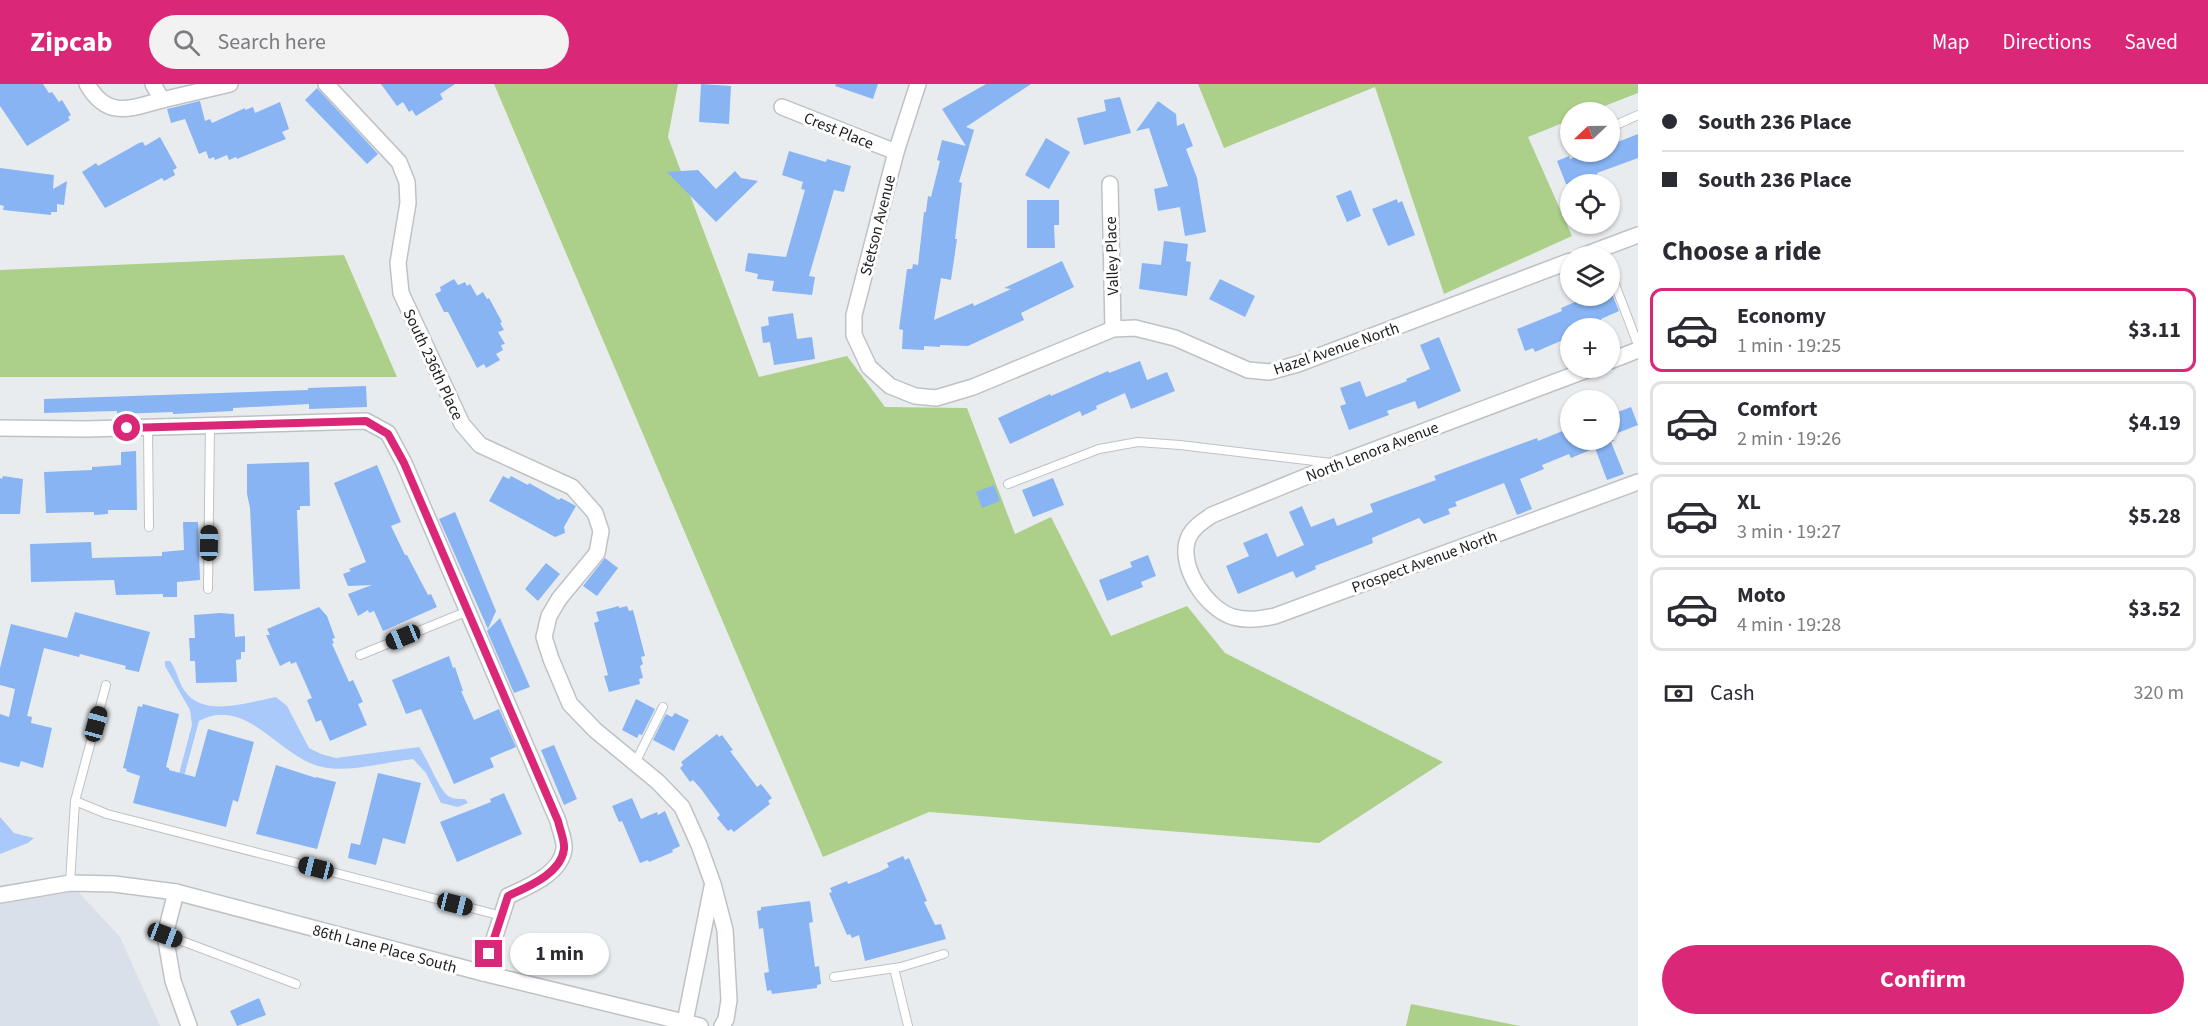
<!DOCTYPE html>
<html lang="en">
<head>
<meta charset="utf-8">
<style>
  :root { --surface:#fff; --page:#f2f2f3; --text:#2b2b33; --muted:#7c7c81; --line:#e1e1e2; --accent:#db2777 }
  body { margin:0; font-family:"Source Sans 3",sans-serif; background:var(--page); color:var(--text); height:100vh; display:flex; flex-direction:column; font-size:22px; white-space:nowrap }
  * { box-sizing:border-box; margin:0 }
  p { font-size:20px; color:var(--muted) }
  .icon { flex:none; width:33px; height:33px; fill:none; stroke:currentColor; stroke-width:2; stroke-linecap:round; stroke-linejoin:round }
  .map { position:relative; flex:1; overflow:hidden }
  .panel { display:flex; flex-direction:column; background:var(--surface); width:570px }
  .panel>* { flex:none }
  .guide { display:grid; align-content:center; height:132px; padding:0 24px; background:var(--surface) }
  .needle { width:39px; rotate:248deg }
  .tools { position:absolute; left:1560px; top:18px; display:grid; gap:12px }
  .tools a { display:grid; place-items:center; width:60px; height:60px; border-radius:50%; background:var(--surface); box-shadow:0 2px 4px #0004; font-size:30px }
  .end { position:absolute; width:27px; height:27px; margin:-14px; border:8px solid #db2777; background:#fff; box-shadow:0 0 0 3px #fff }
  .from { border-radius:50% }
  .bubble { position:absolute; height:42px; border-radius:21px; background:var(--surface); box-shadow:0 2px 4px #0004; font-size:20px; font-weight:700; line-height:42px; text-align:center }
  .car { position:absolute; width:18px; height:36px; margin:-18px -9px; border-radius:8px; box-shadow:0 0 4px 2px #0007; background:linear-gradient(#222 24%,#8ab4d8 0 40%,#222 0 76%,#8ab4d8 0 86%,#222 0) }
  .guide b { display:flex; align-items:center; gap:21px; height:57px; font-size:22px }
  .guide b+b { border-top:2px solid var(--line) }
  .guide i { width:15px; height:15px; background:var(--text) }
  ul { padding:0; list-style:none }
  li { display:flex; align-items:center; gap:18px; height:84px; margin:0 12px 9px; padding:0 12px; border:3px solid var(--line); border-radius:12px }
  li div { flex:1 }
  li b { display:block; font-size:22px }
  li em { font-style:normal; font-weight:700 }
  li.selected { border-color:var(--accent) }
  li>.icon { width:54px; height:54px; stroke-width:1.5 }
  h2 { padding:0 24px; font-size:27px; line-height:72px }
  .pay { display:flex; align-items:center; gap:15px; height:66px; padding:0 24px; font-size:22px }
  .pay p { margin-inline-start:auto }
  .button { display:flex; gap:12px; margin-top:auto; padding:12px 24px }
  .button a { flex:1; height:69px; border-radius:36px; background:var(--accent); color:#fff; font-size:24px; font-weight:700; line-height:69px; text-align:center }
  header { display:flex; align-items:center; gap:36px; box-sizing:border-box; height:84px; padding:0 30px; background:var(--accent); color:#fff }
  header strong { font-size:28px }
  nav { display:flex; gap:33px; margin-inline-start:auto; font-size:21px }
  .search { width:420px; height:54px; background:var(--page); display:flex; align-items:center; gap:15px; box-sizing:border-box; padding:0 21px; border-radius:33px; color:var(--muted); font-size:22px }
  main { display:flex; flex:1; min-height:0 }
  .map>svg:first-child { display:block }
  .built { fill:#d9e0ea }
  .green { fill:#acd089 }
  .water { fill:#a8c9f9 }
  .building { fill:#88b4f4 }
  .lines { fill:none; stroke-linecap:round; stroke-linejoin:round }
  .service-casing { stroke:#bfc2c5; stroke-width:10 }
  .minor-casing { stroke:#bfc2c5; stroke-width:18 }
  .service { stroke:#fff; stroke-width:8 }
  .minor { stroke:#fff; stroke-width:15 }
  .route { stroke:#db2777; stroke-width:8 }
  .labels { text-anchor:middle; stroke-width:6; stroke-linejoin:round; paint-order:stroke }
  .street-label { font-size:16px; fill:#1c1d1e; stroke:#fff }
</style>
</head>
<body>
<header>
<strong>Zipcab</strong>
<div class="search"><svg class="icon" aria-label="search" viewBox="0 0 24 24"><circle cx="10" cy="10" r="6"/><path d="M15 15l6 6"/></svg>Search here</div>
<nav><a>Map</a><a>Directions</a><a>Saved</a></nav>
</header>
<main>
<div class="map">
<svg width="1638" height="942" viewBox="0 0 1638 942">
  <rect width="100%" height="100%" fill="#e9ecef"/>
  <!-- built -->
  <polygon class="built" points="70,799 120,853 160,942 0,942 0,811"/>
  <!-- green -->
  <g class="green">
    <polygon points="494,0 678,0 668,53 759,293 847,272 885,323 967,324 1015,450 1051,433 1111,552 1187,522 1225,569 1443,678 1319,759 929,728 823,773"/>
    <polygon points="1198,0 1638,0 1638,9 1589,28 1570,28 1570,36 1528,53 1572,152 1444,210 1375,3 1224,64"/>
    <polygon points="344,171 397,293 0,293 0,186"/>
    <polygon points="1411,920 1520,942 1406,942"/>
  </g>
  <!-- water -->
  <g class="water">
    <path d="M165 577H170C177 586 178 597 184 606 203 635 248 618 276 613L287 622 309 664 321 670 336 674 419 663C428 675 440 709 450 713 454 715 460 715 465 715L468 719 458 723 441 719 426 689 413 675C385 678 349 689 322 683 279 674 247 611 199 637L183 696 179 690 192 641 190 626 165 582Z"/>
    <polygon points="0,733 14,749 34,754 28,759 0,770"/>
  </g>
  <!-- building -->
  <g class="building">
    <polygon points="0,0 43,0 49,9 52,8 59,18 62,16 71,31 68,33 70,36 27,62 0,22"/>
    <polygon points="381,0 455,0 440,10 443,15 416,32 412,26 409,28 403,18 397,22"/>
    <polygon points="701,0 731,2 729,40 699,38"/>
    <polygon points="836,0 878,0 873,15 835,2"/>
    <polygon points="986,0 1031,0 966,43 974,46 959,98 962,99 955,155 957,155 951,196 941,194 934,236 973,219 974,222 1011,205 1004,204 1062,177 1074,203 1021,229 1024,236 968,262 940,261 940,263 924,262 924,266 902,265 903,246 899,245 907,185 912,185 913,180 918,181 924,128 926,128 928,112 931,113 940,77 937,76 942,56 966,62 942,25"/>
    <polygon points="317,4 378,70 367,80 305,16"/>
    <polygon points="1120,13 1131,49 1084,61 1077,34 1106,27 1104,16"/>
    <polygon points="200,17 205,37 210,35 212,39 245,24 245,26 253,23 255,29 280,18 289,45 282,48 286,55 237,75 236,73 229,76 227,71 215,76 214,73 209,75 206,67 199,70 185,35 171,39 167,25"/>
    <polygon points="1158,17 1176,30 1177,42 1184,39 1193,62 1186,65 1197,94 1206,148 1185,152 1180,123 1158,127 1154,105 1168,102 1149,44 1136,47"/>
    <polygon points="1638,50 1638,74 1597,89 1599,97 1589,100 1566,100 1557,77 1569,72 1570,75 1589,68 1610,68 1610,61"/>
    <polygon points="160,53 177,84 173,86 175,91 164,97 162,94 105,124 82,88 96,79 98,82 139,59 143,58 145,62"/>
    <polygon points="1046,54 1070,68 1049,105 1025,91"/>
    <polygon points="789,67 826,78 827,75 851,82 844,108 834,106 809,192 815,193 812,211 772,207 774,197 757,195 758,190 745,187 748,169 786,173 805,106 801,105 803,98 782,91"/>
    <polygon points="0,84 54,91 53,105 67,97 64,121 57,120 57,128 51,128 51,131 3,126 4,122 0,121"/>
    <polygon points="698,86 716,105 735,87 741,94 758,97 716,138 667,88"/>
    <polygon points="1351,106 1361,132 1347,138 1336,112"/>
    <polygon points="1397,115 1398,119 1402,117 1415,151 1388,162 1372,125"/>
    <polygon points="1027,116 1059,116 1059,141 1054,141 1055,164 1027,164"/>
    <polygon points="1164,157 1188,160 1186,177 1191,178 1187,212 1139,205 1142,179 1161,181"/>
    <polygon points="454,195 458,201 465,198 467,202 470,200 477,212 483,208 487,215 489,214 502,238 500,239 504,246 498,248 505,260 501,261 503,266 496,270 500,276 486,284 484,280 477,284 448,228 444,228 435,210 441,207 440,203"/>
    <polygon points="1220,195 1255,212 1245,233 1209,215"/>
    <polygon points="1612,210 1619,227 1601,235 1604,244 1570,244 1570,253 1535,268 1533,264 1525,267 1517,245 1562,227 1561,224 1589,212 1610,212"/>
    <polygon points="793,229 797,255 812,253 815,275 774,281 770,258 763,259 761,243 769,241 768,233"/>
    <polygon points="1439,253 1461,307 1418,325 1415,317 1387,327 1389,331 1349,346 1340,322 1346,320 1340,304 1360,297 1366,313 1407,297 1406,295 1430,285 1420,261"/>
    <polygon points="1140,277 1147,296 1167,288 1175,307 1131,325 1125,309 1096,322 1097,325 1082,332 1080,327 1010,360 998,334 1050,310 1051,312 1108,287 1109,289"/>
    <polygon points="366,302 367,323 309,325 309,320 233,324 233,327 173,330 173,328 117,330 117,327 44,329 44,315 308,306 308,304"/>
    <polygon points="1631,323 1638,341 1610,352 1610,331"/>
    <polygon points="1565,346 1566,349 1570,347 1570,356 1615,356 1611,358 1624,390 1607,396 1595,364 1571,374 1569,370 1542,381 1544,385 1520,395 1532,425 1517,431 1504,399 1455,418 1457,422 1448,425 1450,430 1424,440 1419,434 1372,454 1373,459 1315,482 1316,485 1296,494 1293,487 1238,510 1226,482 1249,472 1243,459 1267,449 1277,473 1304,461 1289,428 1302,422 1311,443 1334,434 1337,442 1373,428 1370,420 1436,396 1434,392 1537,354 1538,357"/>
    <polygon points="136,367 137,426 108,426 108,430 94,431 94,428 46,429 44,388 92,386 92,383 121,381 121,368"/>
    <polygon points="309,378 310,422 300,422 300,426 297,426 300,505 254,507 250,424 247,410 247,380"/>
    <polygon points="377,381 401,438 391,442 405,471 407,471 428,511 431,510 437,523 383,547 374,527 369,529 368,526 358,532 348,510 372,501 348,502 343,490 351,487 349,485 366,478 334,399"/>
    <polygon points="3,392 23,395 20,430 0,430 0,394 2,395"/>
    <polygon points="503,392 509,395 511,392 528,401 529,399 559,416 561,414 576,422 564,443 565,449 555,453 489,417"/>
    <polygon points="1053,394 1064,421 1033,433 1022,406"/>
    <polygon points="994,401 1000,417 982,424 976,408"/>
    <polygon points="455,428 496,527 488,545 439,435"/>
    <polygon points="183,438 198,438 200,496 177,498 177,513 163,513 163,510 116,511 114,496 31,498 30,460 91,458 92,474 162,472 162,468 184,466"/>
    <polygon points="1148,471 1156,492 1141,498 1143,503 1107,517 1099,496 1132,483 1130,478"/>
    <polygon points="605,474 618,484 597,512 583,502"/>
    <polygon points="546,479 560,490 538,517 525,505"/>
    <polygon points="619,522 619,524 627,522 629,527 633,526 645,572 641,573 643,580 640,582 643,594 639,595 640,600 609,608 604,592 608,591 594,539 599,537 596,528"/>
    <polygon points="319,523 327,532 335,554 332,555 334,559 332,560 349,598 353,596 363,618 358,620 367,641 330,657 321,636 316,638 307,616 312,614 296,578 291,580 290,577 280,582 266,551 270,551 267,545"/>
    <polygon points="75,528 150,548 139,588 125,585 126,582 80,570 79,573 44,564 27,632 32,633 31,639 52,644 43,684 21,677 19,683 0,678 0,630 9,633 15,605 0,601 0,584 11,540 67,554"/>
    <polygon points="220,529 234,530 235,553 245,552 245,568 241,568 241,575 236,576 237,598 196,599 195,577 190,577 190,570 189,554 195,554 194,531"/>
    <polygon points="500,534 530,603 514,609 487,547"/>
    <polygon points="449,572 453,584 455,583 463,607 461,607 474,636 499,625 516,663 490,674 494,683 454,700 421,625 406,630 392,596"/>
    <polygon points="636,615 655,625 642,651 639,650 637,654 622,646"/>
    <polygon points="143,620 179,630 166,683 169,684 169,686 195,693 208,645 254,658 238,718 233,716 226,743 133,719 140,692 126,687 127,685 123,684 138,622 142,623"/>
    <polygon points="675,629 689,636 674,667 653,656 666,630 672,633"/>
    <polygon points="717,650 719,653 722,651 733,666 730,667 757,703 761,700 772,714 768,717 770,720 734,748 731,745 728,747 717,734 720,731 701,705 693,696 690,698 680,684 683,681 681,678"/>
    <polygon points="554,661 577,715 564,721 541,666"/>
    <polygon points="276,681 316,694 316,693 336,698 317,765 256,750"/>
    <polygon points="378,689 421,699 405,760 383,754 376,781 348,774 351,759 360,761"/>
    <polygon points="504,709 522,750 457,778 440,738 491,718 490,715"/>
    <polygon points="632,714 641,735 657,728 658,731 665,727 680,762 672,766 673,768 649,778 648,776 640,779 622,737 619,738 612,722"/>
    <polygon points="903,772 905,776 909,774 927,817 924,818 935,841 941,840 946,855 865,877 859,851 852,854 850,850 847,851 829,809 832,808 830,804 847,797 848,800 879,788 889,783 887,779"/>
    <polygon points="810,817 813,838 809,839 815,883 819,882 821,900 817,901 817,904 772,910 771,906 767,907 764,889 769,888 763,844 759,845 757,827 761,826 761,823"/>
    <polygon points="259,914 266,931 237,942 230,927"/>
  </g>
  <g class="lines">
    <!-- service casing -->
    <g class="service-casing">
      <g id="service">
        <polyline points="1614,42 1638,31"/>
        <polyline points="1610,187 1638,261"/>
        <polyline points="148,344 149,443"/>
        <polyline points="1008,400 1099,365 1138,358 1180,361 1331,379"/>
        <polyline points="208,505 210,341"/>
        <polyline points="360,571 468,527"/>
        <polyline points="635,679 663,623"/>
        <polyline points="75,717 107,730 502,832"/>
        <polyline points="70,799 75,717 106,601"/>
        <polyline points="166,851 296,900"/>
        <polyline points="894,884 908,942"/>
        <polyline points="834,893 901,883 944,870"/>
      </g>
    </g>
    <!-- minor casing -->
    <g class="minor-casing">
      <g id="minor">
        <path d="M87 0C107 35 129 25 162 16"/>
        <polyline points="153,0 162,16 230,0"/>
        <polyline points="326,0 399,78 407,98 408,119 398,179 401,209 462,340 480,361 572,403 595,429 601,447 597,469 559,515 549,532 544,553 551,575 570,620 595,646 658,698 682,723 699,761 713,800 725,846 729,916 726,935 722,942"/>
        <polyline points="918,0 896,68 854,231 854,251 869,283 890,302 915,312 936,314 973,303 1113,245 1135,244 1175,254 1248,286 1269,288 1298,280 1570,177"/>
        <polyline points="782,23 896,68"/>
        <polyline points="1110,100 1113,245"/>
        <polyline points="1582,172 1638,151"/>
        <polyline points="1610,277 1638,266"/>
        <path d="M1592 284 1337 380 1212 431C1202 438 1190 445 1187 458 1180 485 1207 525 1233 533 1248 537 1260 535 1275 532L1638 398"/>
        <path d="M0 344 86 345 366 337 388 349 404 379 558 737C560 746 565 757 564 765 561 790 527 803 508 812L483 889"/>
        <polyline points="176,808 165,851 173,897 189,942"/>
        <polyline points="0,811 70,799 114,800 176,808 483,889 700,942"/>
        <polyline points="685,938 712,803"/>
      </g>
    </g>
    <!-- service -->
    <use href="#service" class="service"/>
    <!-- minor -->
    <use href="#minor" class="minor"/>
  </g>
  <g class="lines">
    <!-- route -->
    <path class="route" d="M127 344 366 337 388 350 404 379 558 737C560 746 565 757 564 765 561 790 527 803 508 812L489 870"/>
  </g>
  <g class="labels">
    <!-- street labels -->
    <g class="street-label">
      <text transform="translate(839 46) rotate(22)" y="6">Crest Place</text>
      <text transform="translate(877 141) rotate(-76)" y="6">Stetson Avenue</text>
      <text transform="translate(1111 172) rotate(-92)" y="6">Valley Place</text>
      <text transform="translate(1336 264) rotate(-19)" y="6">Hazel Avenue North</text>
      <text transform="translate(434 280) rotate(65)" y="6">South 236th Place</text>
      <text transform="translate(1372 367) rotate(-21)" y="6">North Lenora Avenue</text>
      <text transform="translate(1424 477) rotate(-20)" y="6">Prospect Avenue North</text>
      <text transform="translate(385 864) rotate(15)" y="6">86th Lane Place South</text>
    </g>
  </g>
</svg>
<div class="tools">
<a><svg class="needle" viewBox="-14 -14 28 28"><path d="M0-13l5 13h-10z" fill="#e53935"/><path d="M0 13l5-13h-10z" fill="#7c7c81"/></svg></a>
<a><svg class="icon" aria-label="locate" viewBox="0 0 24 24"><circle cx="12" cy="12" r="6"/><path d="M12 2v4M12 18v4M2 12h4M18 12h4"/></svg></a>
<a><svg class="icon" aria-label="layers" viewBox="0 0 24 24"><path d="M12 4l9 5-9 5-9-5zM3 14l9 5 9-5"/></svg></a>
<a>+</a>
<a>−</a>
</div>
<i class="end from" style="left:127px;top:344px"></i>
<i class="end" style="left:489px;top:870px"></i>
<div class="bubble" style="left:510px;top:849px;width:99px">1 min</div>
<i class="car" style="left:209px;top:459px;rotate:1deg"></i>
<i class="car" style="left:403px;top:553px;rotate:248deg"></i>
<i class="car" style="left:96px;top:640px;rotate:15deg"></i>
<i class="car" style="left:316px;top:784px;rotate:284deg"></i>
<i class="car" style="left:455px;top:820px;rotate:104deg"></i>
<i class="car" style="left:165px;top:851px;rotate:111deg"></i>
</div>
<section class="panel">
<div class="guide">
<b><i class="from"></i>South 236 Place</b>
<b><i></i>South 236 Place</b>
</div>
<h2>Choose a ride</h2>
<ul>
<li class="selected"><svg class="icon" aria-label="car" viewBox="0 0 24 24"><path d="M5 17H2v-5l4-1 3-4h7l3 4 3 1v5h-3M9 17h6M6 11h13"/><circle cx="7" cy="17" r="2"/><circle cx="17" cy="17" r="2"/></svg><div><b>Economy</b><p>1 min · 19:25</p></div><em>$3.11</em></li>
<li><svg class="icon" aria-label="car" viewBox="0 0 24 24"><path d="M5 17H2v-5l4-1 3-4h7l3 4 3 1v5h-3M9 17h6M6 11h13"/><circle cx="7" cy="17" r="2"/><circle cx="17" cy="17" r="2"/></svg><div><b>Comfort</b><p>2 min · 19:26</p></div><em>$4.19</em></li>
<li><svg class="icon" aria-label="car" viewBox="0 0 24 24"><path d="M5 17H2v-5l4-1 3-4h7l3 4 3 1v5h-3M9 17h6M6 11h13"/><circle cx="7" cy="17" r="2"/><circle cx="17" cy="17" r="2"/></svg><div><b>XL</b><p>3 min · 19:27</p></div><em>$5.28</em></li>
<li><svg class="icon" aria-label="car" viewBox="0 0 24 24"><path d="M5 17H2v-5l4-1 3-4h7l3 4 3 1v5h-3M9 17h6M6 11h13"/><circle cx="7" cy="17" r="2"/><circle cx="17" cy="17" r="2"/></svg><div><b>Moto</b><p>4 min · 19:28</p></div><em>$3.52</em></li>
</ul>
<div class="pay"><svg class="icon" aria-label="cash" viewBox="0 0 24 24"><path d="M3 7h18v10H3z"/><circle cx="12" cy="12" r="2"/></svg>Cash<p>320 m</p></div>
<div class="button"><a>Confirm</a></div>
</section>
</main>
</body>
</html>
